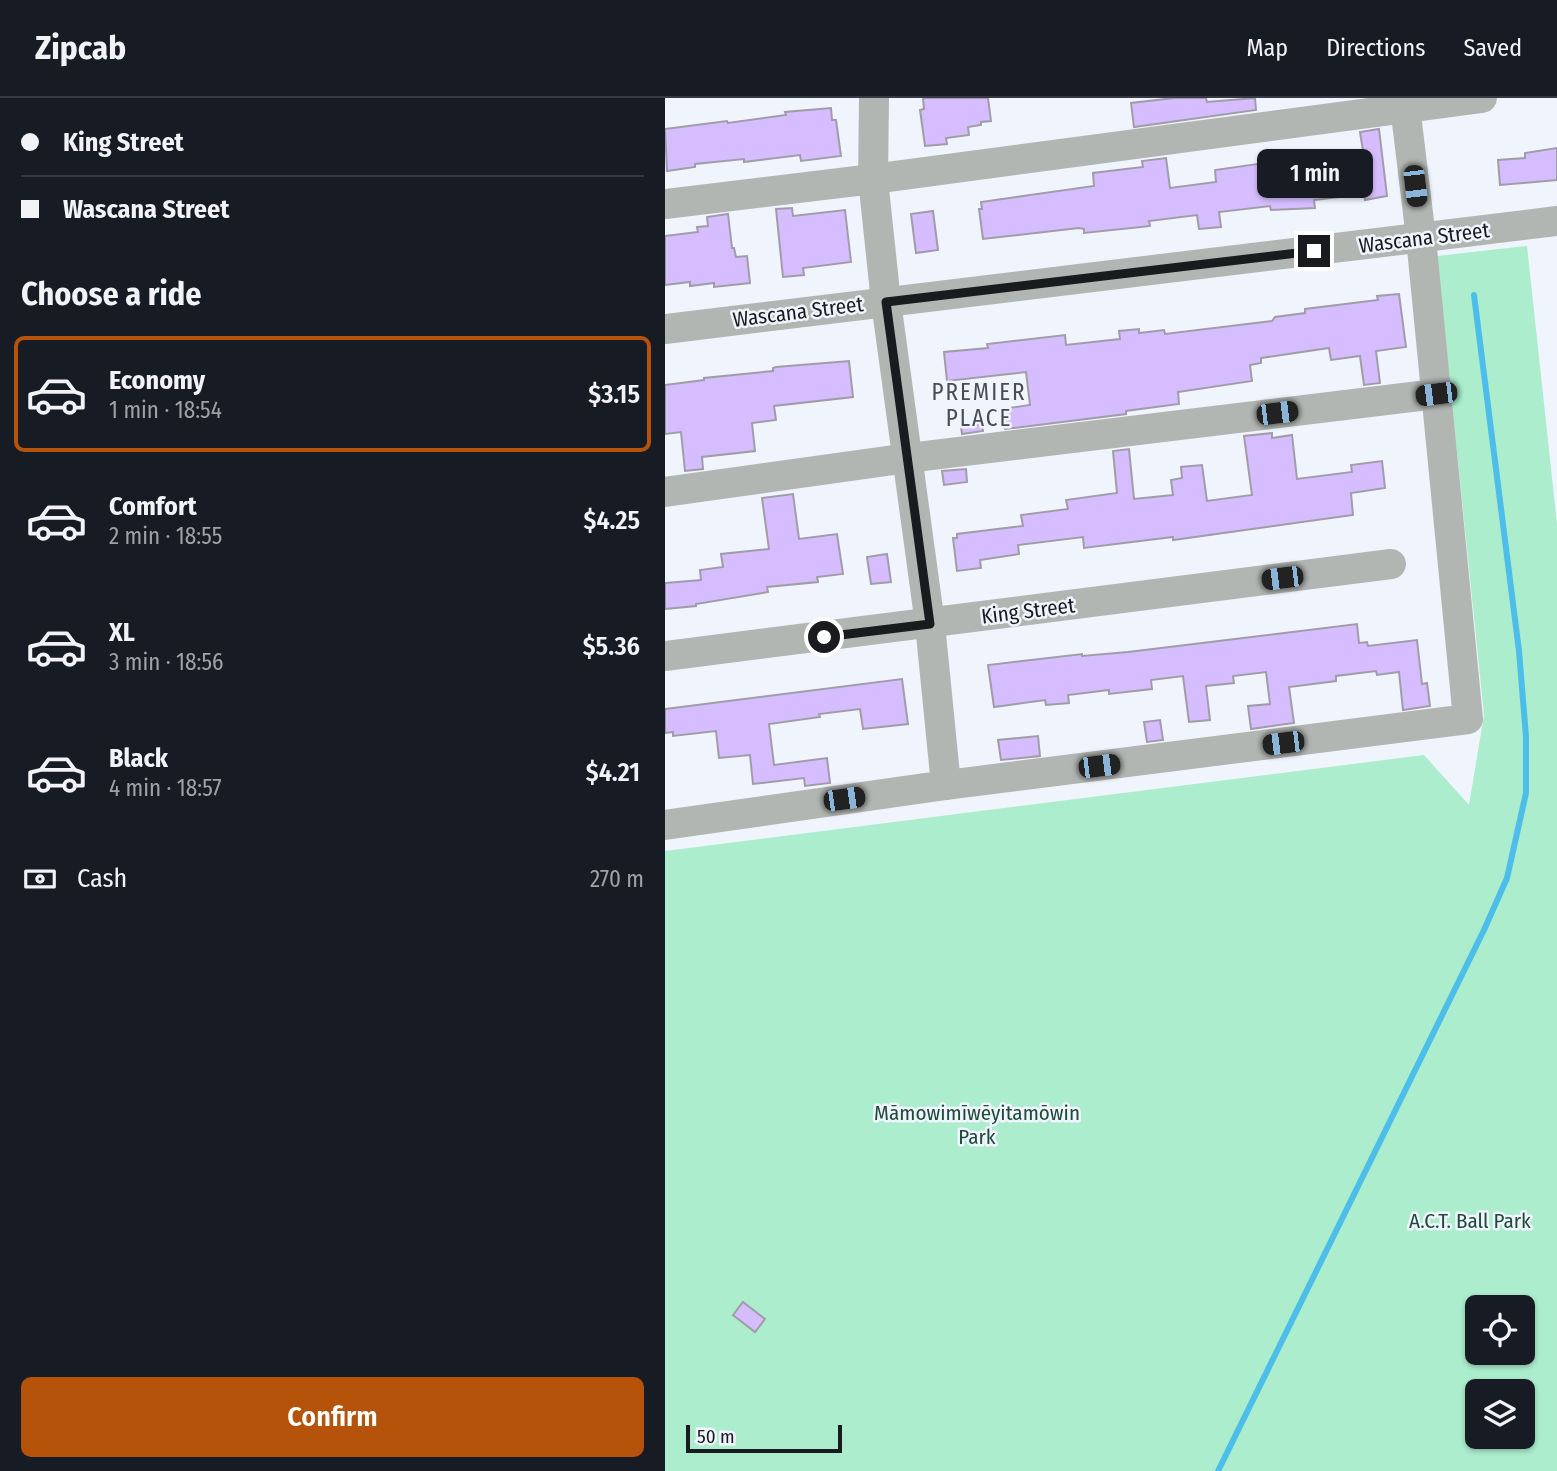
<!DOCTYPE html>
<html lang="en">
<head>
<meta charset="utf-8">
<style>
  :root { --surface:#171b24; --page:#242831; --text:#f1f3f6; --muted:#9ea1a6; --line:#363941; --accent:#b45309 }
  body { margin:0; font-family:"Fira Sans Condensed",sans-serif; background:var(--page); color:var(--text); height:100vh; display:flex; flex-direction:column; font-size:26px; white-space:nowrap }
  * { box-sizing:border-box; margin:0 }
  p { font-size:23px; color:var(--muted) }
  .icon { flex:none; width:38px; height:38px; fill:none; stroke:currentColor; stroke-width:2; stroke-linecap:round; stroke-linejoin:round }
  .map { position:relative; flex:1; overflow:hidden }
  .sheet { display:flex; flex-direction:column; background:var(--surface); width:665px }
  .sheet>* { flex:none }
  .guide { display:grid; align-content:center; height:154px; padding:0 21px; background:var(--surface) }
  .controls { position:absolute; left:800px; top:1197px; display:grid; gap:14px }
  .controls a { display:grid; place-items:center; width:70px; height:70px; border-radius:10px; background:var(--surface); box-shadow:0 2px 5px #0004; font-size:35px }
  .scale { position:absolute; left:21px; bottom:18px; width:156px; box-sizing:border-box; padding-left:7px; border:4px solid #191b1f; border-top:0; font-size:19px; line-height:24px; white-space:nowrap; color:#191b1f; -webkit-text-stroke:5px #f0f4fd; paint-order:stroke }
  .end { position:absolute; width:32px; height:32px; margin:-16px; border:9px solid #191b1f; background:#fff; box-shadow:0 0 0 4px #fff }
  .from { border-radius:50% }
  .bubble { position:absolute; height:49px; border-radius:10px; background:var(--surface); box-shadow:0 2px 5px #0004; font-size:23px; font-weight:600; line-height:49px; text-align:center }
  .car { position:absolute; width:21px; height:42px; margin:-21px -10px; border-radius:9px; box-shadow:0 0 5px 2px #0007; background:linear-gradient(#222 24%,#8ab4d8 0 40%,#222 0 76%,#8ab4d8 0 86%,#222 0) }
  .guide b { display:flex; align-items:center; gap:24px; height:66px; font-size:26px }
  .guide b+b { border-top:2px solid var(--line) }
  .guide i { width:18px; height:18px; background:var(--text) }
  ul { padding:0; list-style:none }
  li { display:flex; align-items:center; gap:21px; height:116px; margin:0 14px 10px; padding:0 7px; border:4px solid transparent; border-radius:10px }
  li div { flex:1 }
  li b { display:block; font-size:26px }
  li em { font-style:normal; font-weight:600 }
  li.active { border-color:var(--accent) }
  li>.icon { width:63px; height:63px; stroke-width:1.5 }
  h2 { padding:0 21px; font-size:32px; line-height:84px }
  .pay { display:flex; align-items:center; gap:18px; height:77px; padding:0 21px; font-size:26px }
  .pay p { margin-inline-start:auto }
  .action { display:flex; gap:14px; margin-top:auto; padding:14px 21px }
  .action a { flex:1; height:80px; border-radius:10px; background:var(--accent); color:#fff; font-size:28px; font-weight:600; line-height:80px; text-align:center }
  header { display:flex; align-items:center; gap:42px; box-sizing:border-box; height:98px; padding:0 35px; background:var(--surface); border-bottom:2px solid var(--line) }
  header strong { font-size:33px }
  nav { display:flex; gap:38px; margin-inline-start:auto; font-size:24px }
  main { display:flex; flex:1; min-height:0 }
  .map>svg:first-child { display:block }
  .green { fill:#abedcd; fill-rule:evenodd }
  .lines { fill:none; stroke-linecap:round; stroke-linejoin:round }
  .stream { stroke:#4dbee9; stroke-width:6 }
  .building { fill:#d6bdff; stroke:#a09da8; stroke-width:2 }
  .minor { stroke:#b2b6b2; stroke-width:30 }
  .route { stroke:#191b1f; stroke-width:9 }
  .labels { text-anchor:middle; stroke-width:5; stroke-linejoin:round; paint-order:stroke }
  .street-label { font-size:21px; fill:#191b1f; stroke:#f0f4fd }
  .park-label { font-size:21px; fill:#1f4b39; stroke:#f0f4fd }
  .neighbourhood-label { font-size:23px; letter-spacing:2px; fill:#484c56; stroke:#f0f4fd }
</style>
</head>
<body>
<header>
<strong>Zipcab</strong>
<nav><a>Map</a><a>Directions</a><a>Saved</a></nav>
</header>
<main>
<section class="sheet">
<div class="guide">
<b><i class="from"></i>King Street</b>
<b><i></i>Wascana Street</b>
</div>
<h2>Choose a ride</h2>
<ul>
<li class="active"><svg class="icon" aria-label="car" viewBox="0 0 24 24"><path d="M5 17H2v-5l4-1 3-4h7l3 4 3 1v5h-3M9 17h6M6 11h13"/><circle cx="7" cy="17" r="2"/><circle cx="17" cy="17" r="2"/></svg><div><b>Economy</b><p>1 min · 18:54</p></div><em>$3.15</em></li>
<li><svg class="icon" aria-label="car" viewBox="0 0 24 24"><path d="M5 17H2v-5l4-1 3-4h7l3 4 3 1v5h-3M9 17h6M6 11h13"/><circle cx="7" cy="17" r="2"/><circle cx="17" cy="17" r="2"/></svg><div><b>Comfort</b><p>2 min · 18:55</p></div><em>$4.25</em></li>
<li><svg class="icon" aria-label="car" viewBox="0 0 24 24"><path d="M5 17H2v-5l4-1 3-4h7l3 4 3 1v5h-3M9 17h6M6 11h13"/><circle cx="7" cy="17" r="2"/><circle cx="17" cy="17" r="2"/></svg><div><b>XL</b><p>3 min · 18:56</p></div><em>$5.36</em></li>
<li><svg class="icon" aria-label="car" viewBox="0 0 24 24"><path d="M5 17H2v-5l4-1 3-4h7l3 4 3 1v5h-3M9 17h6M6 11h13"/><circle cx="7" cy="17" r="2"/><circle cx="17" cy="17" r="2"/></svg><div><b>Black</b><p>4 min · 18:57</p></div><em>$4.21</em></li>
</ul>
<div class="pay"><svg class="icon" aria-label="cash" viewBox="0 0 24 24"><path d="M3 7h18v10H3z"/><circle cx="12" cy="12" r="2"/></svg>Cash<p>270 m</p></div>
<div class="action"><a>Confirm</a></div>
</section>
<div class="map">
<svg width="892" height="1373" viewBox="0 0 892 1373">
  <rect width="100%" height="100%" fill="#f0f4fd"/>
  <!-- green -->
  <path class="green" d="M862 148 892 426V1373H0V753L759 657 804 707 819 617 772 158ZM812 1209H858V1255H812ZM812 1293H858V1339H812Z"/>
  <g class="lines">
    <!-- stream -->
    <polyline class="stream" points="553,1373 819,832 842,780 861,695 861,639 854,553 809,197"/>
  </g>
  <!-- building -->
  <g class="building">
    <polygon points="258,0 323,0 326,23 316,24 316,27 303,29 304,37 281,40 282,46 260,48 255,12 259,11"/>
    <polygon points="509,0 541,0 542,4 590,0 591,12 469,29 466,5"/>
    <polygon points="166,10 167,22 171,22 176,58 136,63 135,57 79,64 79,61 30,66 30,69 2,73 0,31 62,23 63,25 121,17 120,14"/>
    <polygon points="714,31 722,98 700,102 699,96 649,102 650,110 606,112 605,108 554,114 556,129 534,131 532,117 484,123 485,128 476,129 419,135 419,131 414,130 318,141 314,111 317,111 316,104 429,88 428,75 478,69 477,63 501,60 505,90 551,84 550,72 600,65 599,60 620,57 623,76 696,69 695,66 700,65 695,34"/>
    <polygon points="892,50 892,82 835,87 833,62 860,60 860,55"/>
    <polygon points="127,110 128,118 180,112 186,164 138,170 139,177 118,179 111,111"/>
    <polygon points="268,113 273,152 251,155 246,116"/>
    <polygon points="63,116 67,150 69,150 71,159 82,158 85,185 49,189 49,185 25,188 25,184 0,187 0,138 33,134 32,129 43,128 42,119"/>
    <polygon points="734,196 741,249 711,253 715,285 699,287 695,258 666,262 664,250 596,260 596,265 585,267 587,283 513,294 514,306 461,313 461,316 340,331 337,311 365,307 361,274 282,283 279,254 323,250 322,246 400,237 401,247 455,241 454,233 474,231 474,235 499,232 500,236 607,223 610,219 640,215 640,211 713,202 712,198"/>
    <polygon points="184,263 188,299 109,308 111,322 87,325 90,353 37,359 38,371 20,373 16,334 0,336 0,287 39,282 39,280 108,273 108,270 111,269"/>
    <polygon points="317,326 318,333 297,336 296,329"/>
    <polygon points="607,335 607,340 627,337 632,381 687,374 686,367 717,363 720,390 686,395 688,417 508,442 508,439 419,450 418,439 353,447 354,456 315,462 316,470 292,473 288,440 292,440 292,436 358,428 356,417 403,411 401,402 452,395 448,353 464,351 469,401 508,397 506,382 517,380 516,369 537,367 542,403 587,397 579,338"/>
    <polygon points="301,371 302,384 279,387 277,373"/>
    <polygon points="128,396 134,441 172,436 178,476 152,479 153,484 102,489 103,494 31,506 31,508 0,511 0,485 36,482 35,472 58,469 56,456 104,451 97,400"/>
    <polygon points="222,456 226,484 206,486 202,459"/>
    <polygon points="692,526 694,545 702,544 703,548 752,542 757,586 762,585 765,608 738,612 734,574 712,577 711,573 671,578 671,583 624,589 629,625 586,631 583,608 605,606 601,574 568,578 569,585 541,588 545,622 524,624 518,578 486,582 487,591 444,596 444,592 403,597 404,605 381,607 380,602 329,609 323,567 417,556 417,558 463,554"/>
    <polygon points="237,581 243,626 198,631 195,611 154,616 155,619 104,626 109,667 162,660 165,685 140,688 139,680 88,686 85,657 54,660 51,633 8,638 8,634 0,635 0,611"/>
    <polygon points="495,622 498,642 482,644 479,624"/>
    <polygon points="373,638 375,658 336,662 333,642"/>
    <polygon points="78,1204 100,1221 90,1234 68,1217"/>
  </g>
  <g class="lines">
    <!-- minor -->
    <g class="minor">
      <polyline points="209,0 208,81 221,204 265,526 281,687"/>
      <polyline points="0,106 208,81 817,0"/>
      <polyline points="0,231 892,123"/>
      <polyline points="0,394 243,360 771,296"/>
      <polyline points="0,558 726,466"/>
      <polyline points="0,727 281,687 803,621 756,140 739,0"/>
    </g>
  </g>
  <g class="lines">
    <!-- route -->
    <polyline class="route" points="159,539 265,526 221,204 649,153"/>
  </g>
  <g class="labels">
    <!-- street labels -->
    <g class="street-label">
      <text transform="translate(759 140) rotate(-7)" y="7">Wascana Street</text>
      <text transform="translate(133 214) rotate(-7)" y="7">Wascana Street</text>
      <text transform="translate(363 513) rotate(-7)" y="7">King Street</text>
    </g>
    <!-- park labels -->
    <g class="park-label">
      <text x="312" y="1022">Māmowimīwēyitamōwin<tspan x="312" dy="24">Park</tspan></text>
      <text x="805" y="1130">A.C.T. Ball Park</text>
    </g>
    <!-- neighbourhood labels -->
    <g class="neighbourhood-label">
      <text x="314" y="302">PREMIER<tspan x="314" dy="26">PLACE</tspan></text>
    </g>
  </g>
</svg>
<div class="controls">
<a><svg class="icon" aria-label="locate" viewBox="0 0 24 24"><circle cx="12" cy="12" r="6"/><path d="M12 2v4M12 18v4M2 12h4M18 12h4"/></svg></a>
<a><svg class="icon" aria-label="layers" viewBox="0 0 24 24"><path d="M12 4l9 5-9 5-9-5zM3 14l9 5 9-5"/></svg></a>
</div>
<div class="scale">50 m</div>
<i class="end from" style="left:159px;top:539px"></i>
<i class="end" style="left:649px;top:153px"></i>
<div class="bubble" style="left:592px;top:51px;width:116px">1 min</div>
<i class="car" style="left:750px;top:88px;rotate:173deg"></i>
<i class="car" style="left:771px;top:296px;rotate:263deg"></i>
<i class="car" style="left:612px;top:315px;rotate:83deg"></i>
<i class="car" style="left:617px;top:480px;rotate:263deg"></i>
<i class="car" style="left:618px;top:645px;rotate:263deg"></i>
<i class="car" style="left:434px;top:668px;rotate:83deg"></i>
<i class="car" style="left:179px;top:701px;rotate:82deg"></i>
</div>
</main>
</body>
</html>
